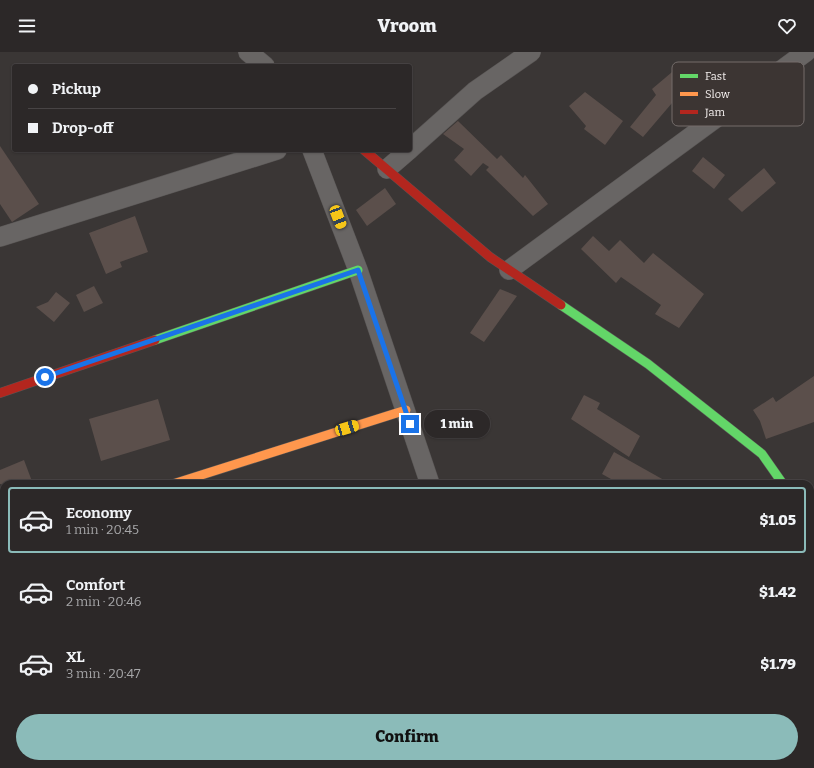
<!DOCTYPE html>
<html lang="en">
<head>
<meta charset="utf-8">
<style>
  :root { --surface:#2c2828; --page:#343030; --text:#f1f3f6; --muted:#a6a6a8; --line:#484445; --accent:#8bbbb9 }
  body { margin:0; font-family:Bitter,serif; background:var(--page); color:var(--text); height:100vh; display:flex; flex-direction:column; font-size:15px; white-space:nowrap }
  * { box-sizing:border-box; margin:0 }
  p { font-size:13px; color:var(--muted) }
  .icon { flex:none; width:22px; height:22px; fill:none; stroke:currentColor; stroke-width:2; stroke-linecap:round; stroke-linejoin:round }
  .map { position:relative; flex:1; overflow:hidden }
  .drawer { position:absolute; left:0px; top:428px; width:814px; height:288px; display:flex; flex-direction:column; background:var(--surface); border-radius:12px 12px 0 0; box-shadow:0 1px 3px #0004,0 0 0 1px var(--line) }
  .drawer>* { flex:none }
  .guide { position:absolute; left:12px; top:12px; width:400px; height:88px; border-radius:4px; box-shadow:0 1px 3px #0004,0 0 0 1px var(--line); display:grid; align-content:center; height:88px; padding:0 16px; background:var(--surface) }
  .end { position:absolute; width:18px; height:18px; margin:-9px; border:5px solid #1a73e8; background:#fff; box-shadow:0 0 0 2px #fff }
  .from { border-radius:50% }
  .bubble { position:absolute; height:28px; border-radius:14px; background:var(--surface); box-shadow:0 1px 3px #0004,0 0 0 1px var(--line); font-size:13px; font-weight:800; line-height:28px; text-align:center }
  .car { position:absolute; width:12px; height:24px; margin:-12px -6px; border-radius:5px; box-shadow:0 0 3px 1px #0007; background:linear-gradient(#f5c518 24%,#345 0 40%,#f5c518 0 76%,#345 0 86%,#f5c518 0) }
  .guide b { display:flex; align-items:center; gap:14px; height:38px; font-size:15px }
  .guide b+b { border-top:1px solid var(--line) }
  .guide i { width:10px; height:10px; background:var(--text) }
  ul { padding:7px 0 0; list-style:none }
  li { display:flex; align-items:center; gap:12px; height:66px; margin:0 8px 6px; padding:0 8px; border:2px solid transparent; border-radius:4px }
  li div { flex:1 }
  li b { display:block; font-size:15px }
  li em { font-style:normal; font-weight:800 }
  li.current { border-color:var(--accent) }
  li>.icon { width:36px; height:36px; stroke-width:1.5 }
  .action { display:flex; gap:8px; margin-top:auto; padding:8px 16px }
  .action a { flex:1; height:46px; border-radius:24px; background:var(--accent); color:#111; font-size:16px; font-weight:800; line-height:46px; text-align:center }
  header { display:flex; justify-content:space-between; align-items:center; height:52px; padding:0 16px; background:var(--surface); font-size:18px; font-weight:800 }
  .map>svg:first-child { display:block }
  .building { fill:#5b4f4b }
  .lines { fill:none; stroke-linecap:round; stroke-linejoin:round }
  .street-casing { stroke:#585554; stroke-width:20 }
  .fast-casing { stroke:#585554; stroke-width:10 }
  .slow-casing { stroke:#585554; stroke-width:10 }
  .jam-casing { stroke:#585554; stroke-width:10 }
  .street { stroke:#686564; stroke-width:19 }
  .fast { stroke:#63d668; stroke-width:9 }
  .slow { stroke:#ff974d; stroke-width:9 }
  .jam { stroke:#b3261e; stroke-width:9 }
  .route { stroke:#1a73e8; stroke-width:5 }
  .key { fill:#3c3533; stroke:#746d6b; stroke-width:1 }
  .key-label { font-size:11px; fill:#f5f0ef }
</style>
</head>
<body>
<header><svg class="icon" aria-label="menu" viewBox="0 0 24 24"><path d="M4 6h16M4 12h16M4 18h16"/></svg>Vroom<svg class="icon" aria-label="heart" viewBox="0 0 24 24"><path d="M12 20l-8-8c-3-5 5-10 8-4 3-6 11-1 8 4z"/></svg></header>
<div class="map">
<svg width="814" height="716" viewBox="0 0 814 716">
  <rect width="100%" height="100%" fill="#3a3635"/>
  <!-- building -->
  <g class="building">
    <polygon points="678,15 691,30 680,45 678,44 643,85 630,75 656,43 652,37"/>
    <polygon points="585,40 623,69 605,93 584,77 586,74 569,54"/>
    <polygon points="459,68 458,69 497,107 501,103 523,126 525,123 548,152 533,164 486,118 489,115 483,111 471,124 454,108 464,97 443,82"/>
    <polygon points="0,94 39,152 12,170 0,152"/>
    <polygon points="703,105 725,123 714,137 692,119"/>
    <polygon points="764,116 776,131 742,160 728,147"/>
    <polygon points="385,136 396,152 367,174 356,158"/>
    <polygon points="135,164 148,200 120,210 122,215 106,222 89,181"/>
    <polygon points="593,184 609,199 620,188 644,211 653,201 704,242 679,276 655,262 661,253 621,225 616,231 581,197"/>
    <polygon points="94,234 103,251 84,260 76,243"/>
    <polygon points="500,237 517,244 484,290 470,281"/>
    <polygon points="56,240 70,251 54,270 36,255 48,250"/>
    <polygon points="814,324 814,370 766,387 760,369 753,358 773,345 776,350"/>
    <polygon points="584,343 600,351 597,357 640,384 629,405 571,367"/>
    <polygon points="158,347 170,388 101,409 89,367"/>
    <polygon points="614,400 671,432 620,432 602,422"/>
    <polygon points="24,408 33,432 0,432 0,418"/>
  </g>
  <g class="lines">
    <!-- street casing -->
    <g class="street-casing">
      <g id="street">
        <polyline points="248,0 265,14"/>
        <polyline points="410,97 475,39 531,0"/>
        <polyline points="312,98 358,218 430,432"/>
        <polyline points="387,117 409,98"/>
        <polyline points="0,185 277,98"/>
        <polyline points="509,218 806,0"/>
        <polyline points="810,469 814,474"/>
        <polyline points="0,511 4,524"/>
        <polyline points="0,703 4,702"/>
        <polyline points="185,712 187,716"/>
        <polyline points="367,712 368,716"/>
        <polyline points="523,712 524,716"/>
      </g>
    </g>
    <!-- fast casing -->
    <g class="fast-casing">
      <g id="fast">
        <polyline points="561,253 648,312 762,402 783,432"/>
        <polyline points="155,288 358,218"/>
      </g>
    </g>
    <!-- slow casing -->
    <g class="slow-casing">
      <g id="slow">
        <polyline points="173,432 406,358"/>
        <polyline points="0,487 4,486"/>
      </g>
    </g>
    <!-- jam casing -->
    <g class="jam-casing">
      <g id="jam">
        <polyline points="364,98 490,205 561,253"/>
        <polyline points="0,341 155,288"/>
      </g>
    </g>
    <!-- street -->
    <use href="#street" class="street"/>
    <!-- fast -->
    <use href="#fast" class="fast"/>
    <!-- slow -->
    <use href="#slow" class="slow"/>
    <!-- jam -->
    <use href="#jam" class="jam"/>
  </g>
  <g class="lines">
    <!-- route -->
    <polyline class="route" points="45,325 358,218 410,372"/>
  </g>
  <!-- legend -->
  <rect x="672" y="10" width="132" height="64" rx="6" class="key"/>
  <rect x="680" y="22" width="18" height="4" fill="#63d668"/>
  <rect x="680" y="40" width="18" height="4" fill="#ff974d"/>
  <rect x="680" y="58" width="18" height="4" fill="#b3261e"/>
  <g class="key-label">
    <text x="705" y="28">Fast</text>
    <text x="705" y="46">Slow</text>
    <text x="705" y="64">Jam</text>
  </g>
</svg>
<i class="end from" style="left:45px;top:325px"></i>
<i class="end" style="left:410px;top:372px"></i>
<div class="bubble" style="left:424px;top:358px;width:66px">1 min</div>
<i class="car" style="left:338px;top:165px;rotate:159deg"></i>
<i class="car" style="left:347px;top:376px;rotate:73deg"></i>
<div class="guide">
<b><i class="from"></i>Pickup</b>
<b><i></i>Drop-off</b>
</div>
<section class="drawer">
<ul>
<li class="current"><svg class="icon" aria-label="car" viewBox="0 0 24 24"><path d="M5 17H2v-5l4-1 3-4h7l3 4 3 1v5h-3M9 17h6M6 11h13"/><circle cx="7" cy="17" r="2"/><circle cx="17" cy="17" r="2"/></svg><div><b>Economy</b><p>1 min · 20:45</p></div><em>$1.05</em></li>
<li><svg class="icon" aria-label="car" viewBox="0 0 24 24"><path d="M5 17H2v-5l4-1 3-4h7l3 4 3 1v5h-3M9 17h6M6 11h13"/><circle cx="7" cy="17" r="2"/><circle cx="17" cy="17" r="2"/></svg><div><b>Comfort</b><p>2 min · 20:46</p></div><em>$1.42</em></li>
<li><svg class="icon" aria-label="car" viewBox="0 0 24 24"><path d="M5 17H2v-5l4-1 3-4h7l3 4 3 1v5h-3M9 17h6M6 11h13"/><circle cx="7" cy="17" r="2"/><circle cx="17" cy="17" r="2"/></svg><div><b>XL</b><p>3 min · 20:47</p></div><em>$1.79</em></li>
</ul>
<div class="action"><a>Confirm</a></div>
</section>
</div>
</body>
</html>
